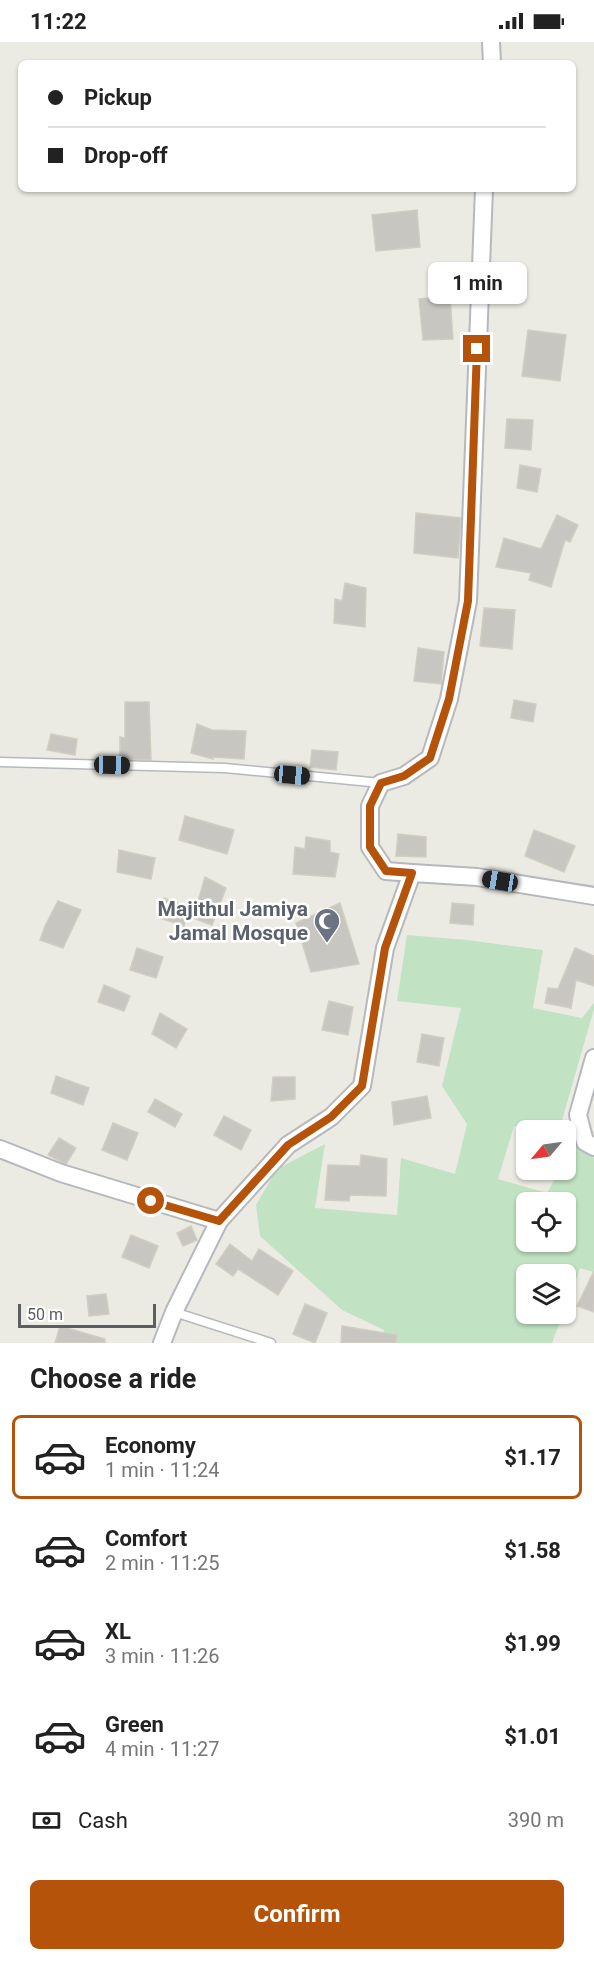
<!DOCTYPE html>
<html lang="en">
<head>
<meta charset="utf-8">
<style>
  :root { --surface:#fff; --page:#f2f2f2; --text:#222; --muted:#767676; --line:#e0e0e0; --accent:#b45309 }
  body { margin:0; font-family:Roboto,sans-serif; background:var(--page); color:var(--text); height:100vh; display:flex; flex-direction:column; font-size:22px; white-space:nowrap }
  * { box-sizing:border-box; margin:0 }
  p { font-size:20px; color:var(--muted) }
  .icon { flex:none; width:33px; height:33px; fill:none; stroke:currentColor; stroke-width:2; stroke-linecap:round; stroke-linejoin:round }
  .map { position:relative; height:1301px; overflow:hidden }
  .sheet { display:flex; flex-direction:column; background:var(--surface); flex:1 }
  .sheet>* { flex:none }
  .top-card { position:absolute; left:18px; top:18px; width:558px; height:132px; border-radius:9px; box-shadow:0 2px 4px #0004; display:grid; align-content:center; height:132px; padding:0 30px; background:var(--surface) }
  .needle { width:39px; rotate:241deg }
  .fabs { position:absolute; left:516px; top:1078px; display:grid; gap:12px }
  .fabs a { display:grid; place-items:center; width:60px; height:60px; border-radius:9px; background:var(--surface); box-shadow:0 2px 4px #0004; font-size:30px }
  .scale { position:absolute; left:18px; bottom:15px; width:138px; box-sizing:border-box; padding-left:6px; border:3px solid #5b5e62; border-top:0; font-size:16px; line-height:21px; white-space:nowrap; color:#5b5e62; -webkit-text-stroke:4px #fff; paint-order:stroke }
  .end { position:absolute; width:27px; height:27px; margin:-14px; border:8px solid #b45309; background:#fff; box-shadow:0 0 0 3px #fff }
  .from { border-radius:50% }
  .bubble { position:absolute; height:42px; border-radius:9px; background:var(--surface); box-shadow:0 2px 4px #0004; font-size:20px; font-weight:700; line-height:42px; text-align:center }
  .car { position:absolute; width:18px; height:36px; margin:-18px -9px; border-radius:8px; box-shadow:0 0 4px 2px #0007; background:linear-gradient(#222 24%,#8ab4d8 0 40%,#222 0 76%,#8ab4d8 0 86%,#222 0) }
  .top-card b { display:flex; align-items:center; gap:21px; height:57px; font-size:22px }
  .top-card b+b { border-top:2px solid var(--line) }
  .top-card i { width:15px; height:15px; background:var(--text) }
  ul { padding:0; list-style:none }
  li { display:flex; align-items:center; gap:18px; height:84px; margin:0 12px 9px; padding:0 18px; border:3px solid transparent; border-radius:9px }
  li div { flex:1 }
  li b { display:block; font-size:22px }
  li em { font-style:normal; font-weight:700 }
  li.current { border-color:var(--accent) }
  li>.icon { width:54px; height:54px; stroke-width:1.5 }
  h2 { padding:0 30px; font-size:27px; line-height:72px }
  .pay { display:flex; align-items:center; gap:15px; height:66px; padding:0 30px; font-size:22px }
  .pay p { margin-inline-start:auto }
  .primary-button { display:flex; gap:12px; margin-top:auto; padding:12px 30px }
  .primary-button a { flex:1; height:69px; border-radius:9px; background:var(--accent); color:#fff; font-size:24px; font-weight:700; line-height:69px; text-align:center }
  .status { display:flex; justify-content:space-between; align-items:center; height:42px; padding:0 30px; background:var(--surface); direction:ltr }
  .status svg { height:16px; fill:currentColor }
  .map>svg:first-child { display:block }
  .green { fill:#c1e2c3; fill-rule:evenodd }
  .building { fill:#c8c6c0; stroke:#d1cdc1; stroke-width:1.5 }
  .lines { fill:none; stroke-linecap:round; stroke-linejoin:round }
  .lane-casing { stroke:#b5b8bc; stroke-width:11 }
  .street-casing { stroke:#b5b8bc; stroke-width:20 }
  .lane { stroke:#fff; stroke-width:8 }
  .street { stroke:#fff; stroke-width:16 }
  .route { stroke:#b45309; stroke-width:8 }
  .labels { text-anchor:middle; stroke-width:5; stroke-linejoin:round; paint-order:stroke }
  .worship-label { font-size:21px; font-weight:bold; fill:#5b616d; stroke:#fff; text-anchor:end }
</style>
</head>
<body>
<div class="status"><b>11:22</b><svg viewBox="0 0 49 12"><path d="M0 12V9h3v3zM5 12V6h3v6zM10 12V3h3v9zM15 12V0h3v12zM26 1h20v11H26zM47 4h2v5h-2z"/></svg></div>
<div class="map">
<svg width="594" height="1301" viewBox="0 0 594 1301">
  <rect width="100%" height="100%" fill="#ecebe3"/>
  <!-- green -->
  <path class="green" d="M407 893 467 898 543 908 533 966 582 976 594 961V967L559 1089 514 1084 498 1137 547 1151 560 1128H566V1119L576 1101 594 1116V1230L580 1226 566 1266V1233H526V1272H563L552 1301H381L384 1288 342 1268 260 1194 256 1163 277 1127 325 1102 315 1166 397 1173 401 1116 455 1132 467 1082 442 1044 461 966 397 959ZM526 1161H566V1200H526Z"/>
  <!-- building -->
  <g class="building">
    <polygon points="417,168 420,205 376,209 372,173"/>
    <polygon points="450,254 453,297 423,298 419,257"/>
    <polygon points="528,288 566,293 560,339 522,334"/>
    <polygon points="507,377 533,378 531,408 505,406"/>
    <polygon points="520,423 541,427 537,450 517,446"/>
    <polygon points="416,471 461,476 458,516 414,511"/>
    <polygon points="557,473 578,483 570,500 565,498 551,545 529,538 531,531 496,525 504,496 541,507"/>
    <polygon points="345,541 366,546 365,585 334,581 335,557 342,559"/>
    <polygon points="484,566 515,568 512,607 480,604"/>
    <polygon points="418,606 444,610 441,642 414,639"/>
    <polygon points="514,658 536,662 533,680 511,676"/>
    <polygon points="125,660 149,660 151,718 120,717 120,695 125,696"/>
    <polygon points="197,682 212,688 246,689 244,717 213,715 213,717 191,711"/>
    <polygon points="51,692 77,697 75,713 47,708"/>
    <polygon points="312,708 338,710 336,728 310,725"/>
    <polygon points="185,774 234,788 227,812 179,798"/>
    <polygon points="534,788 575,804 564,830 525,814"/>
    <polygon points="398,792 426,795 426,815 396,814"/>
    <polygon points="306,795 330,799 330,810 339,812 335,835 293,832 295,805 305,807"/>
    <polygon points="119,808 155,816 151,837 117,830"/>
    <polygon points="205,835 226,846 212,883 193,876"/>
    <polygon points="164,856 188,865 184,884 157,875"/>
    <polygon points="58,859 81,868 63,906 40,898 45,884"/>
    <polygon points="340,861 359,922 311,930 296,881"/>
    <polygon points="452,861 474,863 473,883 450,881"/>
    <polygon points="137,906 163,915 156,936 130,928"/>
    <polygon points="575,906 594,914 594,944 576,938 571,966 545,961 548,946 558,947"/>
    <polygon points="104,943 130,954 124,969 98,960"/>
    <polygon points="329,959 353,965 348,993 322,988"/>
    <polygon points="160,971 187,987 176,1006 152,992"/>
    <polygon points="422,992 444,996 439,1024 417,1020"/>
    <polygon points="56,1034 89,1046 83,1063 51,1051"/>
    <polygon points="273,1035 295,1035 295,1057 271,1059"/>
    <polygon points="427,1054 431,1076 394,1083 392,1060"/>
    <polygon points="155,1057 182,1072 175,1085 148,1070"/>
    <polygon points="224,1074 251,1088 241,1108 214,1093"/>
    <polygon points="113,1081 138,1091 127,1118 102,1108"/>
    <polygon points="59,1096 76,1106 66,1122 48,1113"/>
    <polygon points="361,1113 387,1117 386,1154 350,1153 349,1159 325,1158 328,1123 360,1124"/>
    <polygon points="191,1184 197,1198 183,1204 177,1191"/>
    <polygon points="131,1193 158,1204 149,1226 122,1215"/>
    <polygon points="230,1202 252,1219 259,1207 293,1229 278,1253 238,1227 233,1234 216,1222"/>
    <polygon points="594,1229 594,1270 577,1264"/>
    <polygon points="106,1252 109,1272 89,1274 87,1254"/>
    <polygon points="305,1262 327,1271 315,1301 293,1292"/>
    <polygon points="60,1284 105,1297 105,1301 55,1301"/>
    <polygon points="342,1284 397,1293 396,1301 341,1301"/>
  </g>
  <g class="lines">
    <!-- lane casing -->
    <g class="lane-casing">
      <g id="lane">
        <polyline points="0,720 225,726 381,741"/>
        <polyline points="174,1270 271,1301"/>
      </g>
    </g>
    <!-- street casing -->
    <g class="street-casing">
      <g id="street">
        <polyline points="491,0 492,21"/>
        <polyline points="412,831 386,829 370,805 370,764 381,741 404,734 430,716 449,657 468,559 484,147"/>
        <polyline points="594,1016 578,1073 585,1100 594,1105"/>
        <polyline points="0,1107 61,1131 219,1179"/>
        <polyline points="162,1301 174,1270 219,1179 288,1103 331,1075 362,1044 385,906 412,831 477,835 594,854"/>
      </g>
    </g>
    <!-- lane -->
    <use href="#lane" class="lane"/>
    <!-- street -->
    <use href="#street" class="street"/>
  </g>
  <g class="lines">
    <!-- route -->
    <polyline class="route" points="151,1159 219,1179 288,1103 331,1075 362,1044 385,906 412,831 386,829 370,805 370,764 381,741 404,734 430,716 449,657 468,559 477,307"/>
  </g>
  <!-- icons -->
  <defs>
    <g id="mosque-pin" transform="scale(1.35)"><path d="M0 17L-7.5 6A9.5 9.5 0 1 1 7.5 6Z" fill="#6b7280" stroke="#fff"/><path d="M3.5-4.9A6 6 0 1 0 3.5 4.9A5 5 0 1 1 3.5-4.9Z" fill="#fff"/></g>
  </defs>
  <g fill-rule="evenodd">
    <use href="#mosque-pin" x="327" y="879"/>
  </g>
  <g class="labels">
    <!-- worship labels -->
    <g class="worship-label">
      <text x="308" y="874">Majithul Jamiya<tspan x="308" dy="24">Jamal Mosque</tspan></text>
    </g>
  </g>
</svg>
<div class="fabs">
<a><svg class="needle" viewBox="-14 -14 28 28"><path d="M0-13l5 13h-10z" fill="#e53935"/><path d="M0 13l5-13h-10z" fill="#767676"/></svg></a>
<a><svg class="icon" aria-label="locate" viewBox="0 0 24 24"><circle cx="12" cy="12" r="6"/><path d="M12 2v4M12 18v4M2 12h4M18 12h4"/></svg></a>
<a><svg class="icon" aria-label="layers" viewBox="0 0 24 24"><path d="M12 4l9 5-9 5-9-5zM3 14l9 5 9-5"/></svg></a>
</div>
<div class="scale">50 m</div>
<i class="end from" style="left:151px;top:1159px"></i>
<i class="end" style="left:477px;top:307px"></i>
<div class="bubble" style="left:428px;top:220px;width:99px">1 min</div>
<i class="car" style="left:112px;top:723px;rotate:91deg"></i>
<i class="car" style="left:292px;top:733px;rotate:95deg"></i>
<i class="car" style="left:500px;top:839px;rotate:279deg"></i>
<div class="top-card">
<b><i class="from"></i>Pickup</b>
<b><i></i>Drop-off</b>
</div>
</div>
<section class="sheet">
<h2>Choose a ride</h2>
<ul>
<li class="current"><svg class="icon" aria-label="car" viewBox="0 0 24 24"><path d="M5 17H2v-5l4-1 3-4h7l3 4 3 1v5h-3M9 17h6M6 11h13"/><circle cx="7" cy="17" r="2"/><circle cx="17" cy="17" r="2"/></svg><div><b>Economy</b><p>1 min · 11:24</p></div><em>$1.17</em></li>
<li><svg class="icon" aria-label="car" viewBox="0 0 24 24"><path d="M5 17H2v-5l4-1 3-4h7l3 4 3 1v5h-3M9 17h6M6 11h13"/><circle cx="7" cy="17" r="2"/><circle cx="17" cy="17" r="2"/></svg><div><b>Comfort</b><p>2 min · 11:25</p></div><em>$1.58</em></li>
<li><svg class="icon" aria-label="car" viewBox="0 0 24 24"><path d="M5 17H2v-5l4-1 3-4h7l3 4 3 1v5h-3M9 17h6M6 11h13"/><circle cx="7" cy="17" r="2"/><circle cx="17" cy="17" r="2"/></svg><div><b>XL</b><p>3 min · 11:26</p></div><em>$1.99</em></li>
<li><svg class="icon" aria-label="car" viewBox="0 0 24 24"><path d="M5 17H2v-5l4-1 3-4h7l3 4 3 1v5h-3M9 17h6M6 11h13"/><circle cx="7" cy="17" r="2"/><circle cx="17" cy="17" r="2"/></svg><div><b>Green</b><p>4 min · 11:27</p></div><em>$1.01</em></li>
</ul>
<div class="pay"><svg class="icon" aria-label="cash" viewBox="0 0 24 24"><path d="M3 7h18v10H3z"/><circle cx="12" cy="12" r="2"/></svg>Cash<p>390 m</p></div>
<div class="primary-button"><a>Confirm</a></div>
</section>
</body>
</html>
